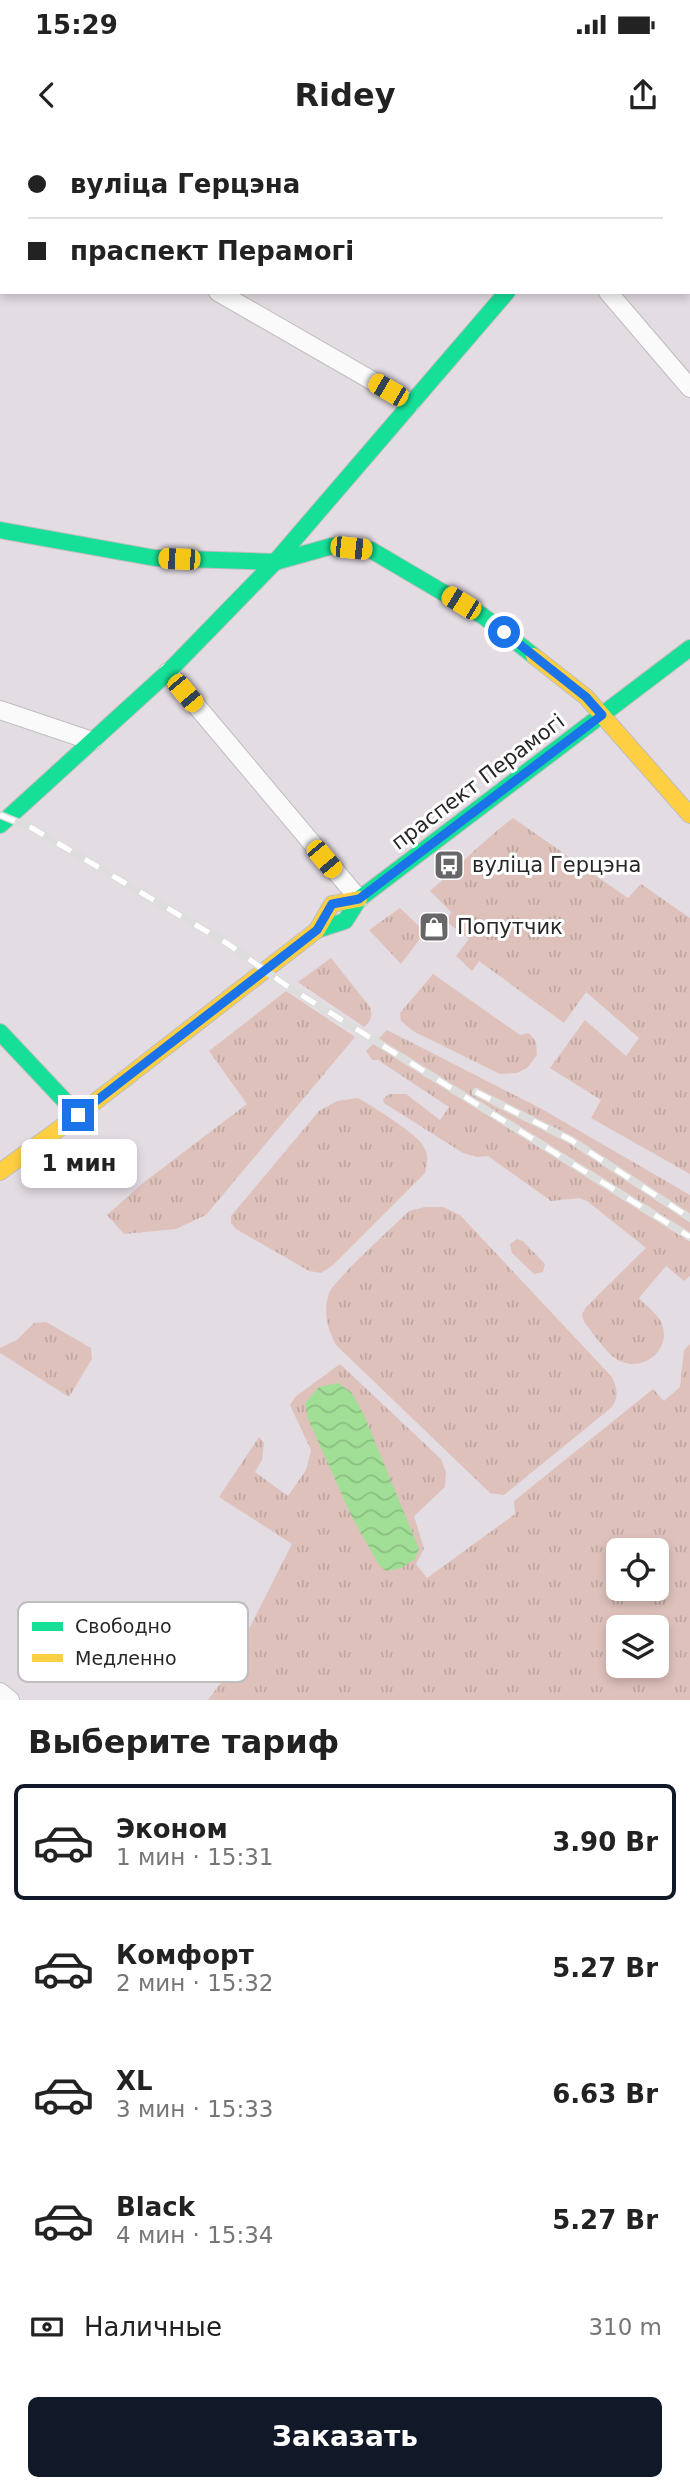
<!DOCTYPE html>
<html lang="ru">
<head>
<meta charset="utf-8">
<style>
  :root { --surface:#fff; --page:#f6f6f6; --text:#222; --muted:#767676; --line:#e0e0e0; --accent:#111827 }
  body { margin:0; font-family:"DejaVu Sans",sans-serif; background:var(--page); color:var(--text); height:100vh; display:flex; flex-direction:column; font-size:26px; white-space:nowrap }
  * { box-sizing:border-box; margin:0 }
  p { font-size:23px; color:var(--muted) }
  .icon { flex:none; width:38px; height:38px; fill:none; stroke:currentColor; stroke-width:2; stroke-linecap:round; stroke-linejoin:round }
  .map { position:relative; height:1560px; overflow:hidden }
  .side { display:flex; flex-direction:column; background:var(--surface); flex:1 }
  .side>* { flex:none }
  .guide { position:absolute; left:0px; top:0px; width:691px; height:154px; box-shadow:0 4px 10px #0003; display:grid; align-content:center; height:154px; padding:0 28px; background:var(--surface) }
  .fabs { position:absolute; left:606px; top:1398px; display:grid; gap:14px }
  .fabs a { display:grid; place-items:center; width:63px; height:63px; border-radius:10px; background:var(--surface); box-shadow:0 4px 10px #0003; font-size:35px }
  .end { position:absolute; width:32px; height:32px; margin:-16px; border:9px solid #1a73e8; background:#fff; box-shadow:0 0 0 4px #fff }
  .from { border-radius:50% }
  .bubble { position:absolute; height:49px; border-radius:10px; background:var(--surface); box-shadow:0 4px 10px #0003; font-size:23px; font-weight:800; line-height:49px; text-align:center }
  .car { position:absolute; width:21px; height:42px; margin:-21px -10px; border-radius:9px; box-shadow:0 0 5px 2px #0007; background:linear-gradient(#f5c518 24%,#345 0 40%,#f5c518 0 76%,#345 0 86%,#f5c518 0) }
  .guide b { display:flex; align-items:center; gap:24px; height:66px; font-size:26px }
  .guide b+b { border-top:2px solid var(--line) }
  .guide i { width:18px; height:18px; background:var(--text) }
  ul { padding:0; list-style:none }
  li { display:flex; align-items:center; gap:21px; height:116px; margin:0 14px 10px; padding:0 14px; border:4px solid transparent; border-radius:10px }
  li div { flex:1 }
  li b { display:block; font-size:26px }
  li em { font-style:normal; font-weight:800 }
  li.selected { border-color:var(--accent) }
  li>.icon { width:63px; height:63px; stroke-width:1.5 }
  h2 { padding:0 28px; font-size:32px; line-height:84px }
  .pay { display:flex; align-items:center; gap:18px; height:77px; padding:0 28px; font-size:26px }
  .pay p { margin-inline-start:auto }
  .primary-button { display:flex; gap:14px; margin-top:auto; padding:14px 28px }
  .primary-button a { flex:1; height:80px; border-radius:10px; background:var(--accent); color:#fff; font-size:28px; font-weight:800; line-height:80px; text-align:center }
  .status { display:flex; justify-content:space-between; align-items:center; height:49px; padding:0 35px; background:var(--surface); direction:ltr }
  .status svg { height:19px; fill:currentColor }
  header { display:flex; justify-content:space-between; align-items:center; height:91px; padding:0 28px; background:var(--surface); font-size:32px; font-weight:800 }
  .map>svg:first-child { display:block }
  .grass { fill:url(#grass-tufts); fill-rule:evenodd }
  .water { fill:url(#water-waves) }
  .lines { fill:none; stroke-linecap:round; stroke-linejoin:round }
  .street-casing { stroke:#bebdbf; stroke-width:20 }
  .fast-casing { stroke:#bebdbf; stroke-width:18 }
  .slow-casing { stroke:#bebdbf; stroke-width:18 }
  .street { stroke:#fbfafb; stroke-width:18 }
  .fast { stroke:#16e098; stroke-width:16 }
  .slow { stroke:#ffcf43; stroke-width:16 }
  .rail-casing { stroke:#dcdddc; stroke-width:8 }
  .rail { stroke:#fff; stroke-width:5; stroke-dasharray:16; stroke-linecap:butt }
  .route { stroke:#1a73e8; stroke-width:9 }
  .labels { text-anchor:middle; stroke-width:6; stroke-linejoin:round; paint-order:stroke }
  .street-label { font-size:21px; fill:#272727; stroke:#fff }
  .poi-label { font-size:21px; fill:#272727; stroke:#fff; text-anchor:start }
  .key { fill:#fff; stroke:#bebebe; stroke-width:2 }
  .key-label { font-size:19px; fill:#272727 }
</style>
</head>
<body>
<div class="status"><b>15:29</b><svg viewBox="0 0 49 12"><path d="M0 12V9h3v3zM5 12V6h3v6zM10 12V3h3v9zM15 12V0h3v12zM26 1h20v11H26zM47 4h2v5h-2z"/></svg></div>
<header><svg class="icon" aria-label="back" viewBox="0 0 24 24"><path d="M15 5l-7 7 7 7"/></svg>Ridey<svg class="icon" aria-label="share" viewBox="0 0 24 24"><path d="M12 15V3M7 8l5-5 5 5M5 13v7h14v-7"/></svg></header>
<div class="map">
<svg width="690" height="1560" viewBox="0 0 690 1560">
  <defs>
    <pattern id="grass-tufts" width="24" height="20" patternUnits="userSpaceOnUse" patternTransform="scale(1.75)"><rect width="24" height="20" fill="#dec1bb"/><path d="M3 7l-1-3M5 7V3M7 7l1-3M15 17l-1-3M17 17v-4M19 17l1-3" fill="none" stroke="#bea6a1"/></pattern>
    <pattern id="water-waves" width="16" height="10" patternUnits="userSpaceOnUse" patternTransform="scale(1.75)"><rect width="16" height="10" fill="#a1df97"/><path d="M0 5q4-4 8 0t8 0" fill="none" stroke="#8bbf82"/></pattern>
  </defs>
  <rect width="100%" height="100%" fill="#e4dce3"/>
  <!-- grass -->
  <g class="grass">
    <path d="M513 678 628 758 641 744 690 778V1034L591 978 601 960 550 928 585 880 626 916 639 898 586 852 564 883 479 821 472 831 456 816 469 799 447 782 451 772 430 751C458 727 484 700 513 678Z"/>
    <polygon points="400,768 425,792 401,824 369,790"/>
    <path d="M331 818 370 867C373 876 371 881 364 887L298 842Z"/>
    <polygon points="433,834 520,895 529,893 536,902 537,915 527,928 517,933 500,934 413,891 401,881 400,873"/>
    <polygon points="286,851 355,897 206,1075 176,1089 124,1094 107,1075 143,1043 247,964 209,911"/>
    <path d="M387 890 540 968 690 1055V1136L684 1141 666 1126 639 1158C645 1165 657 1173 661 1182 673 1207 646 1231 622 1222 607 1216 594 1194 584 1182L582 1174 586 1167 646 1108 587 1061 579 1058 551 1061 488 1016 477 1017 463 1013 384 963 383 959 389 954H406L440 980 449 967 378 920H372L366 911Z"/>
    <path d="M358 958C372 966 419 995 424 1007 429 1016 427 1024 425 1033L333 1125 321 1133 309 1131 236 1089 231 1083V1076L319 971 337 961Z"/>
    <path d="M425 1067H443L460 1075 612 1237C617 1248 619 1257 612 1267L504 1355 490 1353 336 1205C327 1188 323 1171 329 1153 333 1141 396 1084 409 1071Z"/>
    <polygon points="517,1099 523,1101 545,1124 543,1132 534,1134 512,1113 510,1104"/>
    <polygon points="46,1182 91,1208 92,1219 69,1257 0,1213 0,1208 17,1200 34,1183"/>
    <path d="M690 1204V1560H208L223 1540 292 1404 219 1357 259 1297 264 1303 262 1320 255 1332 288 1356 306 1330 311 1310 290 1265 295 1257 340 1224 441 1319 446 1332 445 1347 414 1376 424 1409 416 1424 427 1438 515 1374 514 1361 653 1249 664 1261 680 1247 684 1210ZM618 1410H656V1449H618ZM618 1488H656V1526H618Z"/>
  </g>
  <!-- water -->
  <polygon class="water" points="338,1243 351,1252 364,1275 419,1409 415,1419 401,1428 386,1431 379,1425 351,1375 308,1279 305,1263 319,1247"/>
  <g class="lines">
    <!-- street casing -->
    <g class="street-casing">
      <g id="street">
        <polyline points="406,0 409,2"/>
        <polyline points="643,2 644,0"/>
        <polyline points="0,136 2,134"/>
        <polyline points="218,152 411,263"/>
        <polyline points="608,152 690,248"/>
        <polyline points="168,532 359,759"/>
        <polyline points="0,570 92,601"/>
        <polyline points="0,1552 10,1560"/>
      </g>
    </g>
    <!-- fast casing -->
    <g class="fast-casing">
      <g id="fast">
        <polyline points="0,390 155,418 275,422 332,406 371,410 483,476 534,516"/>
        <polyline points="0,685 168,532 275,422 507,152"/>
        <polyline points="317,790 345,781 359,759 690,508"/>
        <polyline points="0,892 78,975"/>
      </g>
    </g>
    <!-- slow casing -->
    <g class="slow-casing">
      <g id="slow">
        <polyline points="534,516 586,557 690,675"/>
        <polyline points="0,1032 78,975 317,790 332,764 359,759"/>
      </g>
    </g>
    <!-- street -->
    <use href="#street" class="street"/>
    <!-- fast -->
    <use href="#fast" class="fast"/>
    <!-- slow -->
    <use href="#slow" class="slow"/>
    <!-- rail casing -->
    <g class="rail-casing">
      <g id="rail">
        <polyline points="0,675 32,688 228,804 284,844 690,1097"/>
        <polyline points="476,952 571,1000 690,1078"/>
      </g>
    </g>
    <!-- rail -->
    <use href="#rail" class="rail"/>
  </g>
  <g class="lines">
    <!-- route -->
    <polyline class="route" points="78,975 317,790 332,764 359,759 602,575 586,557 504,492"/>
  </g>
  <!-- icons -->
  <defs>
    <g id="bus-square" transform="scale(1.575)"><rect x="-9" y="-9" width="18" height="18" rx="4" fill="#696669" stroke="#fff"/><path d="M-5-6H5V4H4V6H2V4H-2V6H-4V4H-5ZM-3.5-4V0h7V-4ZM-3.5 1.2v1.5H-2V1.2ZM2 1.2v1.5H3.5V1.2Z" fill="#fff"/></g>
    <g id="shop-square" transform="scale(1.575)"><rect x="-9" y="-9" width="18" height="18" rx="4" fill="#696669" stroke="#fff"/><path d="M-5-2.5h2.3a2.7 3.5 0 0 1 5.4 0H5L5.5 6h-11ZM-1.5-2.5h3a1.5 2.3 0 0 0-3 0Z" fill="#fff"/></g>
  </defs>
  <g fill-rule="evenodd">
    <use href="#bus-square" x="449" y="725"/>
    <use href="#shop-square" x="434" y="787"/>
  </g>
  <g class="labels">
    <!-- street labels -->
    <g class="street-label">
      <text transform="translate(478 642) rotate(-37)" y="7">праспект Перамогі</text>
    </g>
    <!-- poi labels -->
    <g class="poi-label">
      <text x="472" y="732">вуліца Герцэна</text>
      <text x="457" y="794">Попутчик</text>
    </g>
  </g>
  <!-- legend -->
  <rect x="18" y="1462" width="230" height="80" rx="10" class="key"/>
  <rect x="32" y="1482" width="31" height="9" fill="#16e098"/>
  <rect x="32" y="1514" width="31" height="8" fill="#ffcf43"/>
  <g class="key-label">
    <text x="75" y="1493">Свободно</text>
    <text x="75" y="1525">Медленно</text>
  </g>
</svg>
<div class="fabs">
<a><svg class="icon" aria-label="locate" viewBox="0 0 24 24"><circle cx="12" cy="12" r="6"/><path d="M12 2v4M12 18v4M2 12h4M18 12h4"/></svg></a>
<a><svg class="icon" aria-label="layers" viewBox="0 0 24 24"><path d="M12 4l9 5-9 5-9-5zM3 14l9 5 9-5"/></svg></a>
</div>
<i class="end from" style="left:504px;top:492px"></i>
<i class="end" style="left:78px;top:975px"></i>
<div class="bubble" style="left:21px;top:999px;width:116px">1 мин</div>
<i class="car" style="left:388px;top:250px;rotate:300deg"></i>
<i class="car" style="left:351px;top:408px;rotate:96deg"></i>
<i class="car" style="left:179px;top:419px;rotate:272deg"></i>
<i class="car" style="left:461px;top:463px;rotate:301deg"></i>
<i class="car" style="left:185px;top:553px;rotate:140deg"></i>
<i class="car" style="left:324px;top:719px;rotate:140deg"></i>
<div class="guide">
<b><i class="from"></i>вуліца Герцэна</b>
<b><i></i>праспект Перамогі</b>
</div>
</div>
<section class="side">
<h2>Выберите тариф</h2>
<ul>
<li class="selected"><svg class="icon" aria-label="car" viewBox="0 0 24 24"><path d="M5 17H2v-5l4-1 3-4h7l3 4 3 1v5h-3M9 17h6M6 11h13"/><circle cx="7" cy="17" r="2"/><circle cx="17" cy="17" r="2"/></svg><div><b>Эконом</b><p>1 мин · 15:31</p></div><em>3.90 Br</em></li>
<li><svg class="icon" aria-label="car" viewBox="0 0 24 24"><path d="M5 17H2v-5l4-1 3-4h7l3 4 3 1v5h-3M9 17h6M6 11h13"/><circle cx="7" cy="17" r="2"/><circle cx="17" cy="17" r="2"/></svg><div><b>Комфорт</b><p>2 мин · 15:32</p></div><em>5.27 Br</em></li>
<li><svg class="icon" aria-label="car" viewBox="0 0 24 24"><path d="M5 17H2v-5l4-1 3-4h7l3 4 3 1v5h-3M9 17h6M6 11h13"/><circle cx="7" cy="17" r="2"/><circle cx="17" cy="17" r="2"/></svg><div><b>XL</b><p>3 мин · 15:33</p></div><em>6.63 Br</em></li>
<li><svg class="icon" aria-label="car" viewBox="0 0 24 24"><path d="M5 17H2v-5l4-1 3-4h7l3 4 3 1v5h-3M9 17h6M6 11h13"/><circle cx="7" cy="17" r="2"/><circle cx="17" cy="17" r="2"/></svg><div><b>Black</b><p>4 мин · 15:34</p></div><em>5.27 Br</em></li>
</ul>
<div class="pay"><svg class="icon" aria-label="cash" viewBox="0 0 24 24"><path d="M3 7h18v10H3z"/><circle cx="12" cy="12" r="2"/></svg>Наличные<p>310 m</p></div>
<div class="primary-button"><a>Заказать</a></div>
</section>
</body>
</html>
